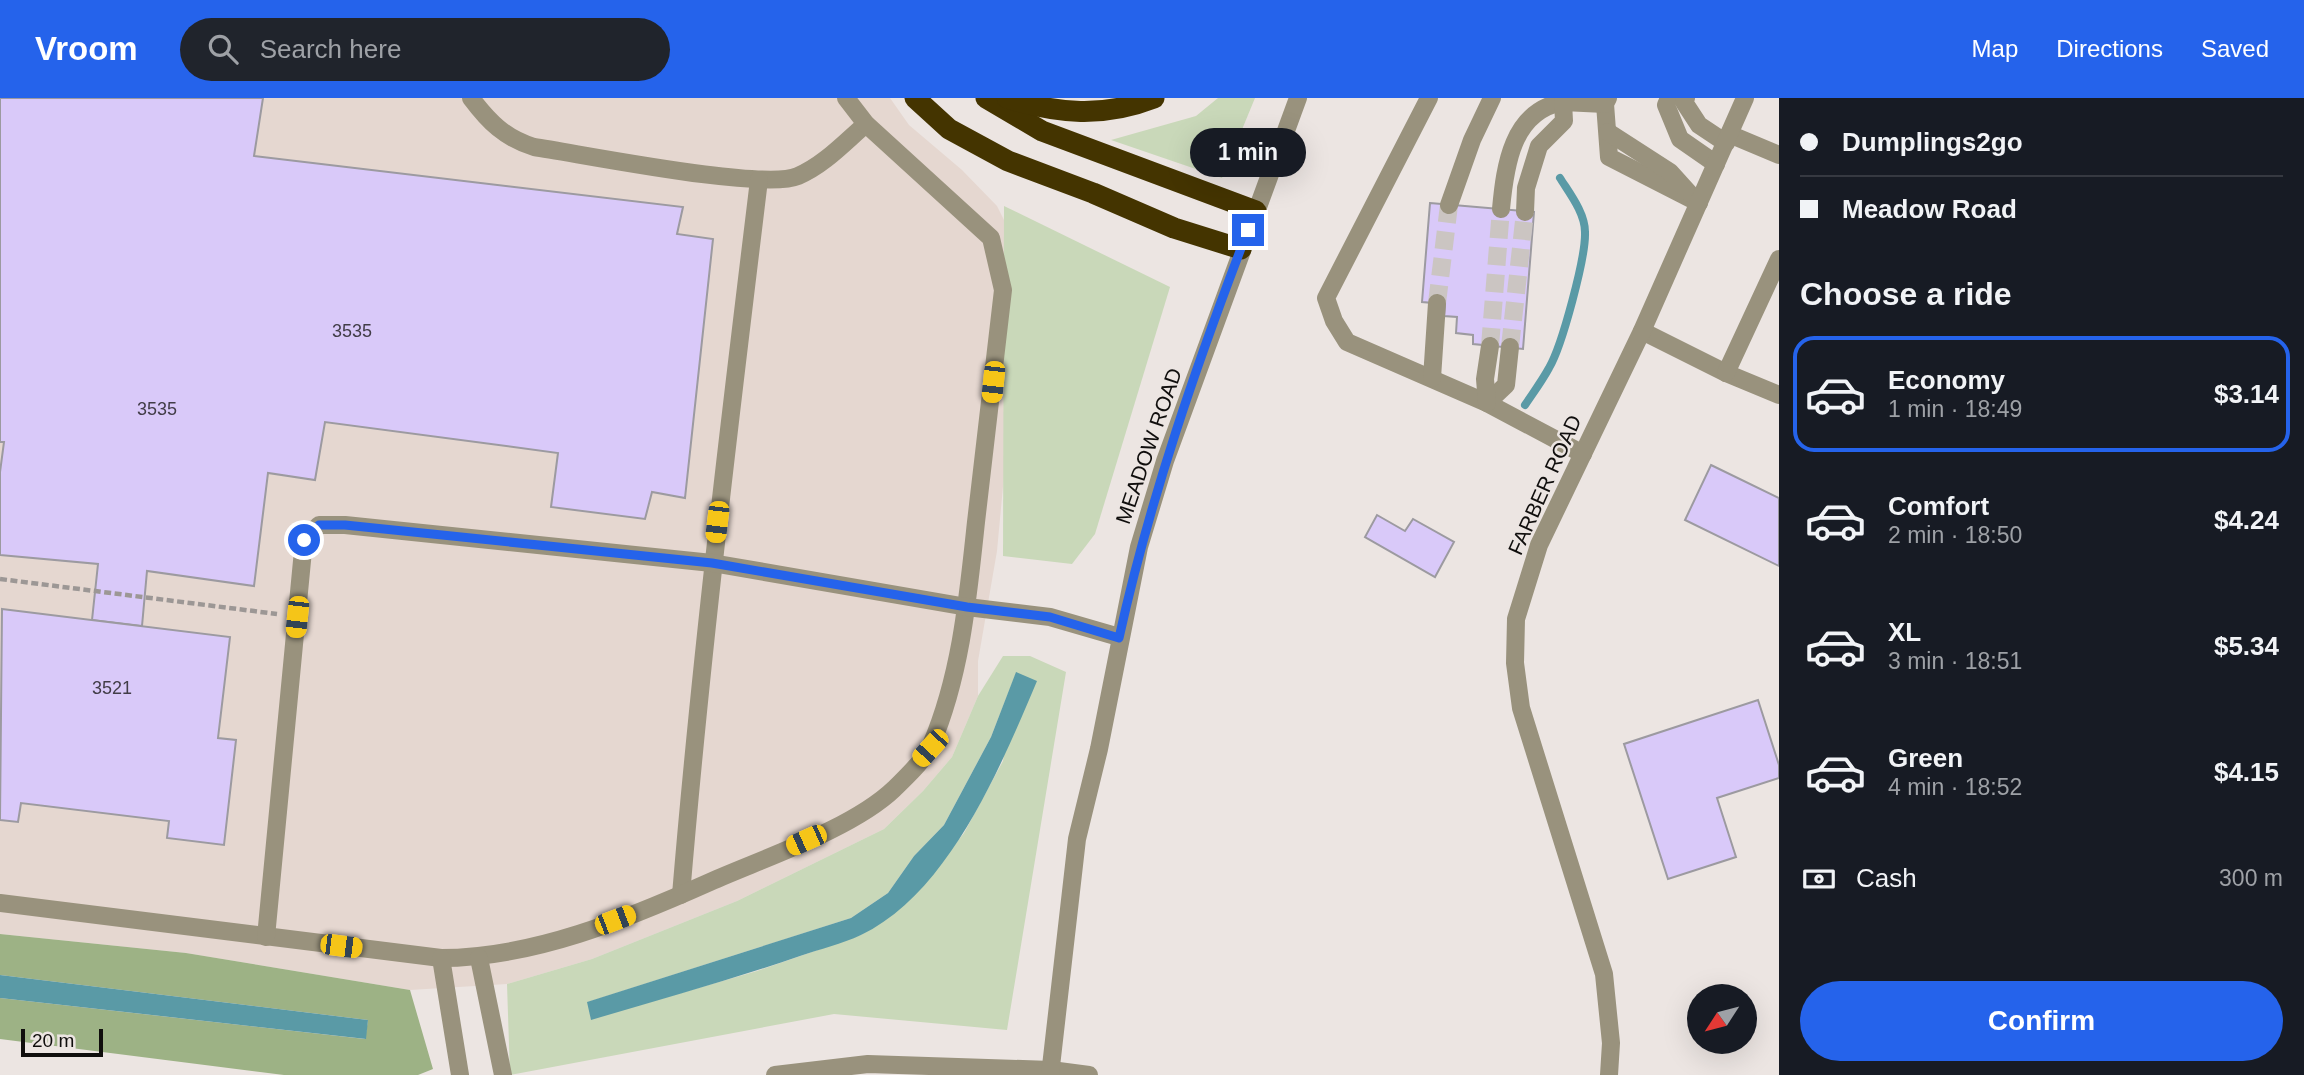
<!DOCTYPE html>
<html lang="en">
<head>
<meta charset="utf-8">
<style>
  :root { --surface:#171b24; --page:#20242c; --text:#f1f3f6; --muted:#9ea1a6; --line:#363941; --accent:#2563eb }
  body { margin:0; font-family:Arial,sans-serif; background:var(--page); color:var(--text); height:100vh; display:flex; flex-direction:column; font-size:26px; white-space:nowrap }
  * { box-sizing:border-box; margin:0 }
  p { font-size:23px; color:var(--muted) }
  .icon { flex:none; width:38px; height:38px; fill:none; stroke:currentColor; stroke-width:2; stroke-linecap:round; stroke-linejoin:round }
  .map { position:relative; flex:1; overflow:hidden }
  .panel { display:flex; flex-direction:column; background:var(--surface); width:525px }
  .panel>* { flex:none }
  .hud { display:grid; align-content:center; height:154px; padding:0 21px; background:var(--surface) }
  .needle { width:46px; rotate:234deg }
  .tools { position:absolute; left:1687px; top:886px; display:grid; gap:14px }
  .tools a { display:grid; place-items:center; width:70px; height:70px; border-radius:50%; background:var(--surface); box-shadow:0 7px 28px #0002; font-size:35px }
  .scale { position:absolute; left:21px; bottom:18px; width:82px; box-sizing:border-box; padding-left:7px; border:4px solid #100e0d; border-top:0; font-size:19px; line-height:24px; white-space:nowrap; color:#100e0d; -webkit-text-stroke:5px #ece5e2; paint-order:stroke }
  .end { position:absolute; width:32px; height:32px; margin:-16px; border:9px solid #2563eb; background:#fff; box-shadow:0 0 0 4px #fff }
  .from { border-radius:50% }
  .bubble { position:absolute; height:49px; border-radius:24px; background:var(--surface); box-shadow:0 7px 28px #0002; font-size:23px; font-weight:800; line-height:49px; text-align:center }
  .car { position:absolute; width:21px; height:42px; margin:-21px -10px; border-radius:9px; box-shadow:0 0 5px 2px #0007; background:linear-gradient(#f5c518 24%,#345 0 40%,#f5c518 0 76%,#345 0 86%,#f5c518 0) }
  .hud b { display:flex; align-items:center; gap:24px; height:66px; font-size:26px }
  .hud b+b { border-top:2px solid var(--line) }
  .hud i { width:18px; height:18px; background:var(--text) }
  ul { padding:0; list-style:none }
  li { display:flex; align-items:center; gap:21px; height:116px; margin:0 14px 10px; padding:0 7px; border:4px solid transparent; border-radius:21px }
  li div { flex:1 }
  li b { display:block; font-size:26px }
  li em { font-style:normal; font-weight:800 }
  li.current { border-color:var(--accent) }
  li>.icon { width:63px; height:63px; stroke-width:1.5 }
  h2 { padding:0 21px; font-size:32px; line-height:84px }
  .pay { display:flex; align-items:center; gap:18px; height:77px; padding:0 21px; font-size:26px }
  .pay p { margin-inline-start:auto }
  .cta { display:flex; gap:14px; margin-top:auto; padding:14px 21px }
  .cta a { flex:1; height:80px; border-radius:42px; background:var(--accent); color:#fff; font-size:28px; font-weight:800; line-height:80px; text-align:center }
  header { display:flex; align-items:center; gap:42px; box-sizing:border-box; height:98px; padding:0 35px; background:var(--accent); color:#fff }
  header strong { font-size:33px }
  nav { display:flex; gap:38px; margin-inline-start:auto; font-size:24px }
  .search { width:490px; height:63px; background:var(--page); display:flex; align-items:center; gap:18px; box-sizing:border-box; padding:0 24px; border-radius:38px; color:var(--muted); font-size:26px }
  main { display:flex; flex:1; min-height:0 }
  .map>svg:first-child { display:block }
  .built { fill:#e5d7d0 }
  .green { fill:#c9d8b9; fill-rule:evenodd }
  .forest { fill:#9db285 }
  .water { fill:#5a9aa6 }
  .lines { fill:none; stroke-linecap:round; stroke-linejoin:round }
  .stream { stroke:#5a9aa6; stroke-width:8 }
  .building { fill:#d9c9f9; stroke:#9c9aa0; stroke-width:2 }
  .minor-tunnel { stroke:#cbc5c2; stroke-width:18; stroke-dasharray:18 9; stroke-linecap:butt }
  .path { stroke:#9c9795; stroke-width:4.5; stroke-dasharray:7 3.5; stroke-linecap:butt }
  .minor { stroke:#99927d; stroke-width:18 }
  .highway { stroke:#443400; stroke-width:21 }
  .route { stroke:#2563eb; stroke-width:9 }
  .labels { text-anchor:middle; stroke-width:5; stroke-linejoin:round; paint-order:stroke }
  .number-label { font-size:18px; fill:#423d48 }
  .street-label { font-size:21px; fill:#100e0d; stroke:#ece5e2 }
</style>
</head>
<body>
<header>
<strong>Vroom</strong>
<div class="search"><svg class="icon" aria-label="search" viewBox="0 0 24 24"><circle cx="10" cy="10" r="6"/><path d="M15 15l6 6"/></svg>Search here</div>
<nav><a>Map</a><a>Directions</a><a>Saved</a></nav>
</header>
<main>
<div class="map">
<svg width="1779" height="977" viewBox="0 0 1779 977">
  <rect width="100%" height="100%" fill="#ece5e2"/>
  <!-- built -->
  <polygon class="built" points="0,0 890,0 909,27 962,72 997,108 1027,168 1016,249 997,453 978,563 978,598 952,659 923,693 884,731 737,803 592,861 507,886 410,892 186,855 0,836"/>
  <!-- green -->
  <g class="green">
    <polygon points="1218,0 1255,0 1222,80 1111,42 1196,18"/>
    <polygon points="1004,108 1170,189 1095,436 1072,466 1003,458"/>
    <path d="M1003 558H1030L1066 574 1007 932 834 916 510 977 507 886 592 861 737 803 884 731 923 693 952 659 978 598ZM1016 575 1003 663 964 735 925 784 899 811 861 837 757 873 591 921 588 904 851 820 888 795 914 758 944 727 991 639Z"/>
  </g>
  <!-- forest -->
  <polygon class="forest" points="0,836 186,855 410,892 433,971 418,977 284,977 0,941 0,900 365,941 368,922 0,877"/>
  <!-- water -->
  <g class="water">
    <path d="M1016 574 1037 583C1001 668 949 795 861 837 842 846 820 851 800 858 731 882 661 901 591 922L587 904 851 820 888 795 914 758 944 727 991 639Z"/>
    <polygon points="0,877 368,922 366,941 0,900"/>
  </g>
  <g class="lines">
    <!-- stream -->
    <path class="stream" d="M1525 307C1533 295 1542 283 1549 270 1562 248 1586 159 1585 134 1585 115 1570 96 1560 80"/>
  </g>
  <!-- building -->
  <g class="building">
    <polygon points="0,0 263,0 254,58 683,109 677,136 713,141 685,400 652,394 645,421 551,409 558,355 325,324 315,382 268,375 254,488 147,473 142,528 92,522 98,466 0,457 0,374 4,344 0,344"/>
    <polygon points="1430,105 1534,114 1523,251 1473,246 1473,237 1456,235 1457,219 1444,218 1445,206 1422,204"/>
    <polygon points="1711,367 1779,400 1779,468 1685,422"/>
    <polygon points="1377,417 1405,433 1413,421 1454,444 1435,479 1365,439"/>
    <polygon points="2,511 230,539 218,640 236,642 224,747 167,740 169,723 21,705 18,724 0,722"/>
    <polygon points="1758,602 1779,667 1779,680 1717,700 1736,759 1668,781 1624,646"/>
  </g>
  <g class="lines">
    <!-- minor-tunnel -->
    <g class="minor-tunnel">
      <polyline points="1437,205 1449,107"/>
      <polyline points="1490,248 1501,111"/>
      <polyline points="1510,249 1525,114"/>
    </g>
    <!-- path -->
    <polyline class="path" points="0,481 277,516"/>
    <!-- minor -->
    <g class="minor">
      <path d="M471 0C489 24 505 40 534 49 582 56 764 93 798 78 824 67 845 44 866 26"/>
      <polyline points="1429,0 1326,200 1334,223 1347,244 1487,305 1583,356"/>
      <polyline points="1608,0 1605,6 1609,59 1699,105"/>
      <polyline points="1669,0 1666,7 1680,41 1716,66"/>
      <polyline points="1686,0 1684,4 1699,27 1726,45"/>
      <polyline points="1608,34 1670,74 1689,95"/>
      <polyline points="1729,36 1779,57"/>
      <polyline points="1449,107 1472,42 1492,0"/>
      <path d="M1501 111C1505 68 1512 13 1563 4L1561 0"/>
      <polyline points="1525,114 1526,90 1539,48 1564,23 1563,4 1605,6"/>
      <polyline points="1642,233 1726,275 1779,297"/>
      <polyline points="1726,275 1779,161"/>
      <polyline points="1432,280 1437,205"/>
      <polyline points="1487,305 1506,287 1510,249"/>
      <polyline points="1487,305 1485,281 1490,248"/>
      <path d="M681 797C701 558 730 320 759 82"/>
      <path d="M0 805 441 860C533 860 627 821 710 784 764 760 852 731 894 691 905 680 925 662 931 647 961 577 968 499 976 424 985 347 994 270 1003 192L991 140 866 26 846 0"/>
      <polyline points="266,839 304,442 319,427 345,427 712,465 967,509 1050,519 1119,539"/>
      <polyline points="441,860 460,977"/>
      <polyline points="479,860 503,977"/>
      <polyline points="775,977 868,966 1051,972 1089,977"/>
      <polyline points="1050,977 1077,741 1099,651 1139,449 1165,363 1298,0"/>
      <polyline points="1609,977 1611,945 1604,876 1521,610 1515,565 1516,521 1539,447 1642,233 1745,0"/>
    </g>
    <!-- highway -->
    <g class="highway">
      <polyline points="915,0 949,31 1008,63 1093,95 1174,130 1241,151"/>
      <polyline points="986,0 1042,33 1256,113"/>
      <path d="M1007 0C1058 16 1103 20 1154 0"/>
    </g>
  </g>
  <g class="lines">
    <!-- route -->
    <path class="route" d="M304 442 319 427H345L712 465 967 509 1050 519 1119 540C1150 400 1197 265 1248 132"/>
  </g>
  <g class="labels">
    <!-- number labels -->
    <g class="number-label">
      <text x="352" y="239">3535</text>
      <text x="157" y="317">3535</text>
      <text x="112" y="596">3521</text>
    </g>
    <!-- street labels -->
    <g class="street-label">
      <text transform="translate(1149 348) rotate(-71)" y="7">MEADOW ROAD</text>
      <text transform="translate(1545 387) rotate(-66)" y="7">FARBER ROAD</text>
    </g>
  </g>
</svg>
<div class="tools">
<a><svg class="needle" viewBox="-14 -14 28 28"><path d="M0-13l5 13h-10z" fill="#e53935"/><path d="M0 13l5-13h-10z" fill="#9ea1a6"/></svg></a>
</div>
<div class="scale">20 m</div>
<i class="end from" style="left:304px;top:442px"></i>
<i class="end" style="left:1248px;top:132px"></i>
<div class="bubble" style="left:1190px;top:30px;width:116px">1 min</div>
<i class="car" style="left:993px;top:284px;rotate:186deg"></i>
<i class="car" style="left:717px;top:424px;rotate:187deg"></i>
<i class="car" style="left:297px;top:519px;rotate:186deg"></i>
<i class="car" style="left:930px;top:650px;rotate:222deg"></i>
<i class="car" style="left:806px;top:742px;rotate:246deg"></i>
<i class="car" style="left:615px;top:822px;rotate:69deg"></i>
<i class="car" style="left:341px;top:848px;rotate:97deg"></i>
</div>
<section class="panel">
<div class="hud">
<b><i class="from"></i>Dumplings2go</b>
<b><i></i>Meadow Road</b>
</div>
<h2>Choose a ride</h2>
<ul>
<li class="current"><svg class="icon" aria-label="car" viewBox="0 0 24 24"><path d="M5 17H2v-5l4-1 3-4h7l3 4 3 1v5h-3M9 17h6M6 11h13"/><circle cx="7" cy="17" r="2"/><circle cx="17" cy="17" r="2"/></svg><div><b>Economy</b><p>1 min · 18:49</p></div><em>$3.14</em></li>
<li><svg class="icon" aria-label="car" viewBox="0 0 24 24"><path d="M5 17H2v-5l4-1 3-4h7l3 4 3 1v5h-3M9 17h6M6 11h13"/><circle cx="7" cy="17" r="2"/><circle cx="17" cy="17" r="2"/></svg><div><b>Comfort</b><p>2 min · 18:50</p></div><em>$4.24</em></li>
<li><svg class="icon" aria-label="car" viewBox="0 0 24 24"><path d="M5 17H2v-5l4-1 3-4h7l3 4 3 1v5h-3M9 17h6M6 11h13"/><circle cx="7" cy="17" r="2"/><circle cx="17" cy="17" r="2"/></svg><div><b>XL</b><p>3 min · 18:51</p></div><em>$5.34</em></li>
<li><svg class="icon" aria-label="car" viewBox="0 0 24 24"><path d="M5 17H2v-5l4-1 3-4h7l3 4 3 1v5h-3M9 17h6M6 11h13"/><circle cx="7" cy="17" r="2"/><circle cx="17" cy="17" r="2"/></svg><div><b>Green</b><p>4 min · 18:52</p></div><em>$4.15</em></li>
</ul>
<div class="pay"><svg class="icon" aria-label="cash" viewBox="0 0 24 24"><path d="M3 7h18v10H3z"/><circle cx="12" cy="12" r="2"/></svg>Cash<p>300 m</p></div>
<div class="cta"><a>Confirm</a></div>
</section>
</main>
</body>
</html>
